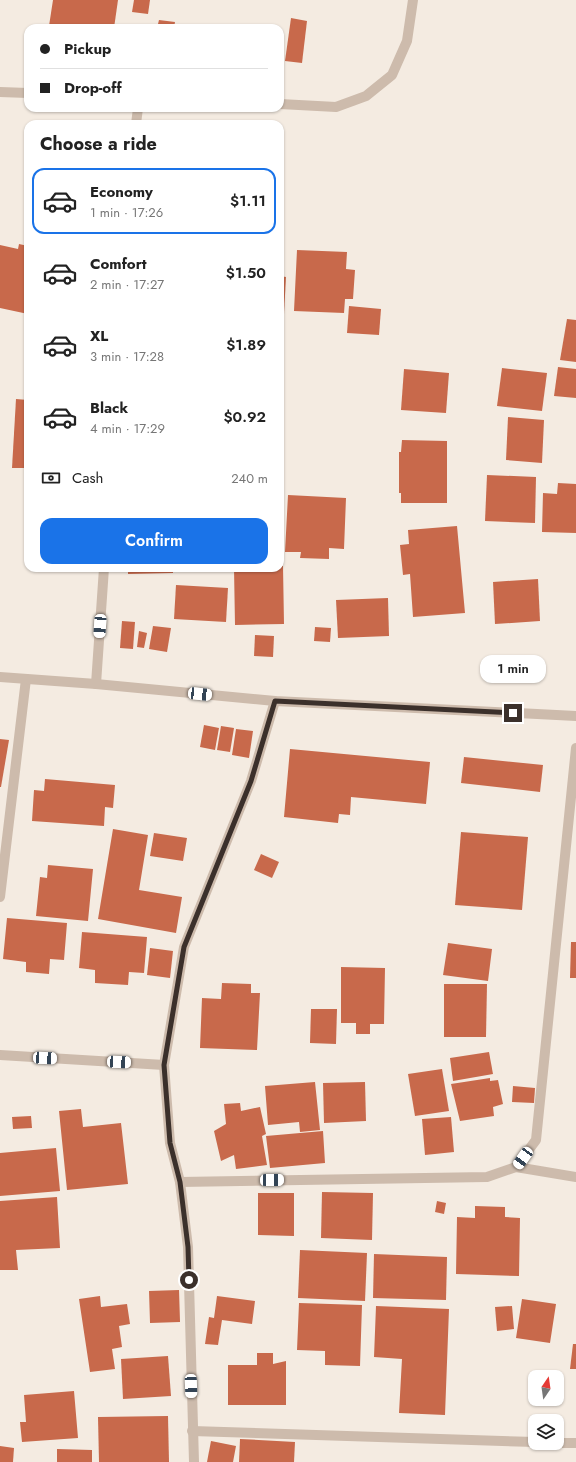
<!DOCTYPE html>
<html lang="en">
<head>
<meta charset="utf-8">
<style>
  :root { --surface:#fff; --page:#f2f2f2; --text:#222; --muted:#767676; --line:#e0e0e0; --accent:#1a73e8 }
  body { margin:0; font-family:Jost,sans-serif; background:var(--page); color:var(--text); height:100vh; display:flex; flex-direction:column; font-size:15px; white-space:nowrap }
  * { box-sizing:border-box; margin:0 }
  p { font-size:13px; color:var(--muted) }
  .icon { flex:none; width:22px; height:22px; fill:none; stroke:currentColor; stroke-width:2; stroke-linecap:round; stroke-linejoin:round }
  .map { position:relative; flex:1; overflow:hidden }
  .drawer { position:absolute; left:24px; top:120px; width:260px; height:452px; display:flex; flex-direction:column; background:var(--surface); border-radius:12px; box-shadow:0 1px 3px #0004 }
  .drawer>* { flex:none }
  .top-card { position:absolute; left:24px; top:24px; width:260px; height:88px; border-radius:12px; box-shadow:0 1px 3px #0004; display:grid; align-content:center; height:88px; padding:0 16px; background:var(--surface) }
  .needle { width:26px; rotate:13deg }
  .tools { position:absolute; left:528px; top:1370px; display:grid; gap:8px }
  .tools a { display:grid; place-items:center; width:36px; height:36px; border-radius:8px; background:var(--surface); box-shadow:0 1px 3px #0004; font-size:20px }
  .end { position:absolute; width:18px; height:18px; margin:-9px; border:5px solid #3b302b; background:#fff; box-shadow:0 0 0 2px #fff }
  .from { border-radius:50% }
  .bubble { position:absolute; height:28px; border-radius:12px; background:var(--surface); box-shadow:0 1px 3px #0004; font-size:13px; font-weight:600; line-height:28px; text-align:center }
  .car { position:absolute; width:12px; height:24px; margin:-12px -6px; border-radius:5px; box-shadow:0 0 3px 1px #0007; background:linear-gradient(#fff 24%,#345 0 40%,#fff 0 76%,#345 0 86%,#fff 0) }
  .top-card b { display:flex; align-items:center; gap:14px; height:38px; font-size:15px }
  .top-card b+b { border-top:1px solid var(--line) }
  .top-card i { width:10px; height:10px; background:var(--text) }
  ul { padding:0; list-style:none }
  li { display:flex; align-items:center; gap:12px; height:66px; margin:0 8px 6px; padding:0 8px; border:2px solid transparent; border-radius:12px }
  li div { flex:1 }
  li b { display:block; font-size:15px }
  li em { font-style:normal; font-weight:600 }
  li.on { border-color:var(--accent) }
  li>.icon { width:36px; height:36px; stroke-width:1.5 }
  h2 { padding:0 16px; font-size:18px; line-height:48px }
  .pay { display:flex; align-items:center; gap:10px; height:44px; padding:0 16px; font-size:15px }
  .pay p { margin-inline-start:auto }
  .cta { display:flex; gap:8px; margin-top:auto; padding:8px 16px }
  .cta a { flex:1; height:46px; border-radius:12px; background:var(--accent); color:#fff; font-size:16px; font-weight:600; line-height:46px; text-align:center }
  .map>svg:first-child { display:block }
  .building { fill:#c8694b }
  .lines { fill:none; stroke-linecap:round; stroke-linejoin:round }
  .service { stroke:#cdbbac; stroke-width:10 }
  .minor { stroke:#cdbbac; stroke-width:10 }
  .tertiary { stroke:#cdbbac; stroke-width:10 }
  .route { stroke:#3b302b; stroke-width:5 }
</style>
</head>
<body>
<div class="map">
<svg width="576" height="1462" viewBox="0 0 576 1462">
  <rect width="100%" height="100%" fill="#f4ebe1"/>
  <!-- building -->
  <g class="building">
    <polygon points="53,0 118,0 114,28 65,28 49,26"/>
    <polygon points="134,0 150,0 148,14 132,12"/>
    <polygon points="291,18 307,21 302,63 285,61"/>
    <polygon points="159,20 175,22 174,28 157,28"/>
    <polygon points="19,244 28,246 28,314 0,308 0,245 18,249"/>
    <polygon points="297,250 347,252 346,269 355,270 353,299 345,299 344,313 294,311"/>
    <polygon points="280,276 286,277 283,332 280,332"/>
    <polygon points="349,306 381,309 379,335 347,333"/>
    <polygon points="567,319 576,320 576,362 560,360"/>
    <polygon points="558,367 576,369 576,398 554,396"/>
    <polygon points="502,368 547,373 542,411 497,406"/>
    <polygon points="404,369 449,373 446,413 401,410"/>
    <polygon points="16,399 28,400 28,468 12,468"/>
    <polygon points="508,417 544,420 542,463 506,460"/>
    <polygon points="402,440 447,441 447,503 401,503 401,493 399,493 399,452 401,452"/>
    <polygon points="487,475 536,477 535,523 485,521"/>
    <polygon points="558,483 576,484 576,533 542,532 543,493 557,494"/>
    <polygon points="288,495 346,498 344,549 329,548 329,559 300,558 301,552 285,552"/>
    <polygon points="457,526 465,613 413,617 410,574 403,575 400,545 409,544 408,530"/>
    <polygon points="280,566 283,566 284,624 235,625 234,568 280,568"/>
    <polygon points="128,568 173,568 173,573 128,574"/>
    <polygon points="538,579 540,621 495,624 493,582"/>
    <polygon points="176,585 228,588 226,622 174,619"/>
    <polygon points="388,598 389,636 338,638 336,600"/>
    <polygon points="122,621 135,622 133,649 120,648"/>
    <polygon points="153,626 171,628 167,652 149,649"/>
    <polygon points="315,627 331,628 330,642 314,641"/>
    <polygon points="139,631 147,633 144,648 137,647"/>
    <polygon points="255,635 274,636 273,657 254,656"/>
    <polygon points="204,725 219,728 215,750 200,747"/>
    <polygon points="221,726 234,728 230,752 217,750"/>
    <polygon points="236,729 253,731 249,758 232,755"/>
    <polygon points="0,739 9,740 1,787 0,787"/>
    <polygon points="290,749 430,762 426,804 351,797 350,815 339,814 338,823 284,817"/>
    <polygon points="464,757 543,765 540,792 461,783"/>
    <polygon points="45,779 115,785 113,808 105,807 104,826 32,821 34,790 44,791"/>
    <polygon points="113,829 148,835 139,890 182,897 176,933 98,919"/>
    <polygon points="461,832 528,837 522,910 455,905"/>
    <polygon points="154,833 187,838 183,861 150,856"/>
    <polygon points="261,854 279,862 272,878 254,870"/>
    <polygon points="48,865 93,869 88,921 36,916 40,877 47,878"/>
    <polygon points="7,918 67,923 64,960 50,959 49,974 26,972 26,962 3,959"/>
    <polygon points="82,932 147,937 144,973 129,972 128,985 95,983 95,970 79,968"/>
    <polygon points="571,942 576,942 576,978 570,978"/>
    <polygon points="448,943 492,949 488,981 443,975"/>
    <polygon points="150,948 173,951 170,978 147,975"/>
    <polygon points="341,967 385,968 384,1024 370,1024 370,1034 356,1034 356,1023 341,1023"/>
    <polygon points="222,983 251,984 251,993 260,993 257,1050 200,1048 202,998 221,999"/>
    <polygon points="444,984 487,984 486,1037 444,1037"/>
    <polygon points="311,1009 337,1009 336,1044 310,1043"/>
    <polygon points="489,1052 493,1074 453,1081 450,1058"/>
    <polygon points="442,1069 449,1111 415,1116 408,1074"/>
    <polygon points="490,1078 490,1081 498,1080 503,1104 493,1107 494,1116 460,1121 451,1084"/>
    <polygon points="315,1082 320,1130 300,1132 299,1122 268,1125 265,1086"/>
    <polygon points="365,1082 366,1121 324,1123 323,1083"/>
    <polygon points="513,1086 535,1088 534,1103 512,1102"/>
    <polygon points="240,1103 241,1111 260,1107 266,1134 262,1136 267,1165 236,1169 234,1155 221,1161 214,1131 226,1124 224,1104"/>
    <polygon points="81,1109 83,1127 121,1123 128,1184 67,1190 59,1111"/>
    <polygon points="31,1116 32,1128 13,1129 12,1117"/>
    <polygon points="451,1117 454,1152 425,1155 422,1119"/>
    <polygon points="323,1131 325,1163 270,1168 266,1136"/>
    <polygon points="56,1148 60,1191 0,1196 0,1153"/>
    <polygon points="322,1192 373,1193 372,1240 321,1238"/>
    <polygon points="258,1193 294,1193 294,1236 258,1235"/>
    <polygon points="57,1197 60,1248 16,1250 18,1270 0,1270 0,1201"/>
    <polygon points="437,1201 446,1203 444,1214 435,1212"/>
    <polygon points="475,1206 505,1207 505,1217 520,1218 519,1276 456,1274 457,1217 475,1218"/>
    <polygon points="300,1250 367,1253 365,1301 298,1298"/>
    <polygon points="374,1254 447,1257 446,1300 373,1298"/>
    <polygon points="179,1290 180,1322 150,1323 149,1291"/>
    <polygon points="100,1296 101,1307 127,1304 130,1324 119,1326 122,1347 112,1349 115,1369 90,1372 79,1299"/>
    <polygon points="217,1296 255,1301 252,1324 222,1320 218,1345 205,1344 209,1317 214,1318"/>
    <polygon points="522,1299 556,1304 550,1343 516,1338"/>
    <polygon points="299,1303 362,1305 360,1366 325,1365 325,1351 297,1350"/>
    <polygon points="376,1306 449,1309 445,1415 399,1413 402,1359 374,1357"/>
    <polygon points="512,1306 514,1329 497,1331 495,1307"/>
    <polygon points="573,1344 576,1344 576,1369 570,1369"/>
    <polygon points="257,1353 273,1353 273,1364 286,1361 286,1405 228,1405 228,1365 257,1365"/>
    <polygon points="168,1356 171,1396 123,1399 121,1359"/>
    <polygon points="74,1391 78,1438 22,1442 20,1422 26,1422 24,1395"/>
    <polygon points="168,1416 169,1462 99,1462 98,1417"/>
    <polygon points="240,1439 295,1442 294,1462 239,1462"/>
    <polygon points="211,1441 236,1446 233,1462 207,1462"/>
    <polygon points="0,1446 14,1448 13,1462 0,1462"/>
    <polygon points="57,1449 92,1450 92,1462 57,1462"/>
  </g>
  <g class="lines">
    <!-- service -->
    <polyline class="service" points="516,1167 576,1177"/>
    <!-- minor -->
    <g class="minor">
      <polyline points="0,92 28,93"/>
      <polyline points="280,104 336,107 366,96 392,75 407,41 413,0"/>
      <polyline points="136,124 138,108"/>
      <polyline points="96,684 104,568"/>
      <polyline points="0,897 26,679"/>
      <polyline points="0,1055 164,1065"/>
      <polyline points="180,1182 487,1177 516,1167 536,1140 576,748"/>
      <polyline points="192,1431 535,1442"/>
      <polyline points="557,1443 576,1443"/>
      <polyline points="194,1462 188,1247 180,1182 170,1143 164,1065 184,947 251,781 275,701"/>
    </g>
    <!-- tertiary -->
    <polyline class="tertiary" points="0,677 96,684 275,701 576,716"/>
  </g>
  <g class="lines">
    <!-- route -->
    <polyline class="route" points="189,1280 188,1247 180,1182 170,1143 164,1065 184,947 251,781 275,701 513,713"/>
  </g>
</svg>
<div class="tools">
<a><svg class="needle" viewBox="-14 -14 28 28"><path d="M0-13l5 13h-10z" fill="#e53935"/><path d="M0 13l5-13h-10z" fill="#767676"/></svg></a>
<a><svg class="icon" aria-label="layers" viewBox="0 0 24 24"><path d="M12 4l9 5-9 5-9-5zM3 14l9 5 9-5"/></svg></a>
</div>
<i class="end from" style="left:189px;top:1280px"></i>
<i class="end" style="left:513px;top:713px"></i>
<div class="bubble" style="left:480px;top:655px;width:66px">1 min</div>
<i class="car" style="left:100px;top:626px;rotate:184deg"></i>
<i class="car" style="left:200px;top:694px;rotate:96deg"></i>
<i class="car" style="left:45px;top:1058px;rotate:93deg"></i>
<i class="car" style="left:119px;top:1062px;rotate:93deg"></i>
<i class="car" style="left:523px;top:1158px;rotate:216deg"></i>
<i class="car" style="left:272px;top:1180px;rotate:89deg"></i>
<i class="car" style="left:191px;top:1386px;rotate:178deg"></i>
<div class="top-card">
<b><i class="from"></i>Pickup</b>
<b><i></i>Drop-off</b>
</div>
<section class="drawer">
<h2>Choose a ride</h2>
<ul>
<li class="on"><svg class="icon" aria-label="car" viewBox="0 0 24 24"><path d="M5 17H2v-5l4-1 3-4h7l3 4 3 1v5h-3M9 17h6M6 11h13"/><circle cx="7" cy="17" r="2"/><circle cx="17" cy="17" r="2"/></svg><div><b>Economy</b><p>1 min · 17:26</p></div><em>$1.11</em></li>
<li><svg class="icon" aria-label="car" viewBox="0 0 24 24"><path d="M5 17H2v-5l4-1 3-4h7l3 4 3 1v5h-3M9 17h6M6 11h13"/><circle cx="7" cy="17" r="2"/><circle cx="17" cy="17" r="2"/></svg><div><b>Comfort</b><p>2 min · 17:27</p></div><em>$1.50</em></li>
<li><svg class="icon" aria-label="car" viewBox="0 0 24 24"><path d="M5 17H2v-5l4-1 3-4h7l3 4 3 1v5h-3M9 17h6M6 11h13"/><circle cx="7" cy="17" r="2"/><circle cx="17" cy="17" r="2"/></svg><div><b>XL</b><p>3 min · 17:28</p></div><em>$1.89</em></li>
<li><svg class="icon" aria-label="car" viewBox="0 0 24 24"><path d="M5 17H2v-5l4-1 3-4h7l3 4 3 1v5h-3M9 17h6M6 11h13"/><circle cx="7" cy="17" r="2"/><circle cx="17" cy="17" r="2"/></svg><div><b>Black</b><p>4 min · 17:29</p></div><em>$0.92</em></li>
</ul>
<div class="pay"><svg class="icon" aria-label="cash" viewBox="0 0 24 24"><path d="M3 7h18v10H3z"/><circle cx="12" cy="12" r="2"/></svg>Cash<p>240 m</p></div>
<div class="cta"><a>Confirm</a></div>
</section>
</div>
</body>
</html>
